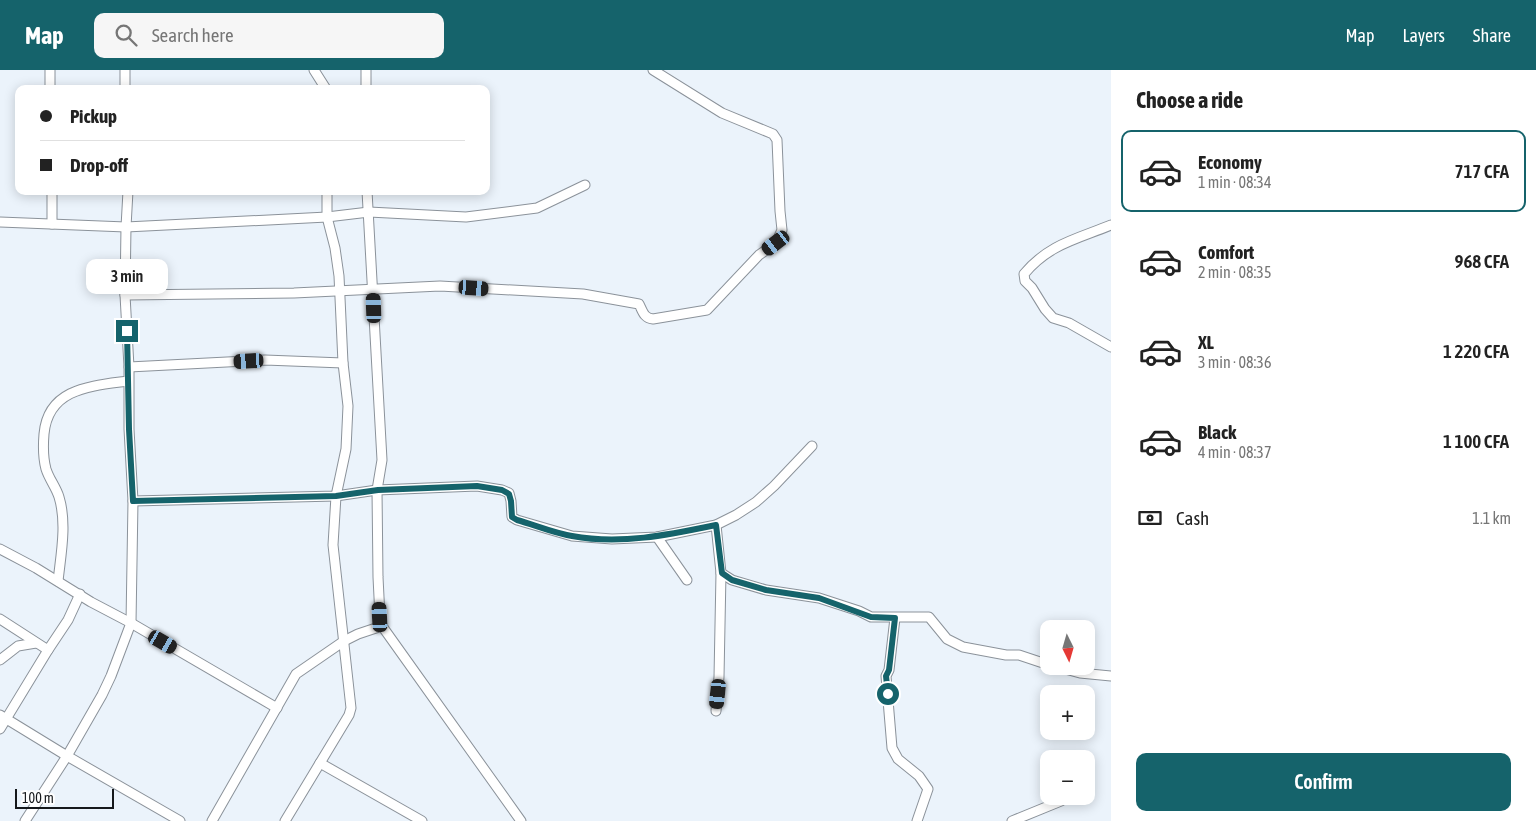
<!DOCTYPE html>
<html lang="en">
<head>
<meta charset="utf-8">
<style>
  :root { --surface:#fff; --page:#f6f6f6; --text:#222; --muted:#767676; --line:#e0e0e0; --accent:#15636b }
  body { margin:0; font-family:"Asap Condensed",sans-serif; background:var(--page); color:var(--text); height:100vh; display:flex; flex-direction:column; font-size:19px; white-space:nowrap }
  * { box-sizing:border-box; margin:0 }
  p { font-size:16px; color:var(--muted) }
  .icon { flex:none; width:28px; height:28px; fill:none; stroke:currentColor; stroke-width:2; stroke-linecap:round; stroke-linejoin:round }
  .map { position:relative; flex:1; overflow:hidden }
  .side { display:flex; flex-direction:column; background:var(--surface); width:425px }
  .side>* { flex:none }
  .banner { position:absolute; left:15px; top:15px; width:475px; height:110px; border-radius:10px; box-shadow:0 2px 12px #0003; display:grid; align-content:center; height:110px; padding:0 25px; background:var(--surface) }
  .needle { width:32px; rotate:175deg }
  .fabs { position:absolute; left:1040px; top:550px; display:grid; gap:10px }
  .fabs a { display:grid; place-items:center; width:55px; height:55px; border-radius:10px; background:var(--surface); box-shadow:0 2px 12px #0003; font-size:25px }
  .scale { position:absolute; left:15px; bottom:12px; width:99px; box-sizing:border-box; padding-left:5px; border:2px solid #15181b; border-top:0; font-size:14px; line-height:18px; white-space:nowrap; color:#15181b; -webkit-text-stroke:4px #fff; paint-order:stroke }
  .end { position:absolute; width:22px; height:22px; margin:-11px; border:6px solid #15636b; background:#fff; box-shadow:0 0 0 2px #fff }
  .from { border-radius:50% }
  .bubble { position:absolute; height:35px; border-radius:10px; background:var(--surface); box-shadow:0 2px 12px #0003; font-size:16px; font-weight:600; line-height:35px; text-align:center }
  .car { position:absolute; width:15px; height:30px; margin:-15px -8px; border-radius:6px; box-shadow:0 0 4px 1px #0007; background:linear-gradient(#222 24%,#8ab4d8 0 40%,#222 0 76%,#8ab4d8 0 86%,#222 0) }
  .banner b { display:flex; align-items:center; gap:18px; height:48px; font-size:19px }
  .banner b+b { border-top:1px solid var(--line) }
  .banner i { width:12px; height:12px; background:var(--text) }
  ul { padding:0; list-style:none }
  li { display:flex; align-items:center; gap:15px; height:82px; margin:0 10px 8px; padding:0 15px; border:2px solid transparent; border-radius:10px }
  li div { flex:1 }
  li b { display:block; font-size:19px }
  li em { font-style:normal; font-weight:600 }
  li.on { border-color:var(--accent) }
  li>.icon { width:45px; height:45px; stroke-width:1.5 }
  h2 { padding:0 25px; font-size:22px; line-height:60px }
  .pay { display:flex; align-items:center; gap:12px; height:55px; padding:0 25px; font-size:19px }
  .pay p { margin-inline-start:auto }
  .primary-button { display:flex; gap:10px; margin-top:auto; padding:10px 25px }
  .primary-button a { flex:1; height:58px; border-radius:10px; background:var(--accent); color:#fff; font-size:20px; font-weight:600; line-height:58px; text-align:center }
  header { display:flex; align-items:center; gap:30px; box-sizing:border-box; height:70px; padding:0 25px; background:var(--accent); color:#fff }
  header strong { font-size:24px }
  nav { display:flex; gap:28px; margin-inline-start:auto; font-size:18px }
  .search { width:350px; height:45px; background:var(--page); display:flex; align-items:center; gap:12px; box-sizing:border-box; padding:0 18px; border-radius:10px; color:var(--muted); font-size:19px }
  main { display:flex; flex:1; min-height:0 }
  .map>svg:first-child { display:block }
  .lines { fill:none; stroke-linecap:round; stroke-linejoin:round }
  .minor-casing { stroke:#8b929a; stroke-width:11 }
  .minor { stroke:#fff; stroke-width:9 }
  .route { stroke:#15636b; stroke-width:6 }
</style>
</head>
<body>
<header>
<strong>Map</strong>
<div class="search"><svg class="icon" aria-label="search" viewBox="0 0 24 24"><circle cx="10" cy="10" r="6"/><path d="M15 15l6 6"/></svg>Search here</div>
<nav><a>Map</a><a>Layers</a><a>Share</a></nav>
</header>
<main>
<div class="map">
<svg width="1111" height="751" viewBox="0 0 1111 751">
  <rect width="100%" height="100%" fill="#ebf3fb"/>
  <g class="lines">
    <!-- minor casing -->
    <g class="minor-casing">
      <g id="minor">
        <polyline points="50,0 50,19"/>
        <polyline points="125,0 125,19"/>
        <polyline points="314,0 326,19"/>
        <polyline points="366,0 366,19"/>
        <polyline points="367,121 382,390 377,420 378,507 380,547 382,556 521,751"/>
        <polyline points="0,152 126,157 327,147 369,142 466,147 537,138 585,115"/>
        <polyline points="52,154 52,121"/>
        <path d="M1111 155C1077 169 1049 174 1024 204L1025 211 1032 218 1045 239 1053 248 1069 253 1111 277"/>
        <path d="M125 225 294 223 440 216 583 224 639 234C643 242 644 248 653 249L707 240 759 185 776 173 782 160 780 141 777 70 773 64 722 43 653 0"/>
        <polyline points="129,297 265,290 343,293"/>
        <polyline points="133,431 336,426 377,420 477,416 502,420 509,423 511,431 512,447 517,450 572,466 612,469 657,467 716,455 736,445 756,432 774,416 812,376"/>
        <polyline points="716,455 721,503 719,607 716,641"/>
        <polyline points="657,467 687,510"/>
        <polyline points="0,479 36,498 91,532 131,553 277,638"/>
        <polyline points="721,503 732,510 766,520 819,528 859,541 871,547 929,547 947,569 963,577 1006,585 1019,585 1049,595"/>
        <path d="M58 511C61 484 67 453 59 427 56 417 49 409 46 399 43 388 43 376 44 364 48 318 91 316 128 311"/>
        <polyline points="895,548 889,600 886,606 892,678 898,689 919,706 928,719 917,751"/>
        <polyline points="0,549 48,580 68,550 80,524"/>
        <polyline points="0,590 18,576 36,573"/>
        <polyline points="1054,596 1080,603 1111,606"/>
        <polyline points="0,645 67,686 180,751"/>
        <polyline points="0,659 48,580"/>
        <polyline points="320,693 422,751"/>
        <polyline points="25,751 67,686 102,625 111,606 131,553 133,431 129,359 129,297 125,225 126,157 128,121"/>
        <polyline points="212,751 296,604 344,571 358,564 382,556"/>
        <polyline points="285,751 349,645 351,638 333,475 336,426 346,379 348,336 343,293 339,206 335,178 327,147 327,121"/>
        <polyline points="1012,751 1061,731"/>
      </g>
    </g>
    <!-- minor -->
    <use href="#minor" class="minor"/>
  </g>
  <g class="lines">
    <!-- route -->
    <path class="route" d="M127 261 129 359 133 431 336 426 378 420 477 416 502 420 509 424 511 431 512 447 517 450C535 455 553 463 572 466 620 475 668 465 716 455L722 503 732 510 766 520 819 528 871 547 895 548 889 600 886 606 888 624"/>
  </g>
</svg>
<div class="fabs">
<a><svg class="needle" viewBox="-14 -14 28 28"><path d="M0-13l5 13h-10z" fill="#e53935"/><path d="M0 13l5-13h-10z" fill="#767676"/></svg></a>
<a>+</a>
<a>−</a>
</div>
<div class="scale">100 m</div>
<i class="end from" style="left:888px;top:624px"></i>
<i class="end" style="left:127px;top:261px"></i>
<div class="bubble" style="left:86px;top:189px;width:82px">3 min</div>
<i class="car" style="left:776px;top:173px;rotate:233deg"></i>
<i class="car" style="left:474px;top:218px;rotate:94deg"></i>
<i class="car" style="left:374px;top:238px;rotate:358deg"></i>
<i class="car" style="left:249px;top:291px;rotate:267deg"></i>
<i class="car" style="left:380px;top:547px;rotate:357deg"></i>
<i class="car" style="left:163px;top:572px;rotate:120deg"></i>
<i class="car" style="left:718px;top:624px;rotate:186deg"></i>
<div class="banner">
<b><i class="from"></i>Pickup</b>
<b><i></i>Drop-off</b>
</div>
</div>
<section class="side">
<h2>Choose a ride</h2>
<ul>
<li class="on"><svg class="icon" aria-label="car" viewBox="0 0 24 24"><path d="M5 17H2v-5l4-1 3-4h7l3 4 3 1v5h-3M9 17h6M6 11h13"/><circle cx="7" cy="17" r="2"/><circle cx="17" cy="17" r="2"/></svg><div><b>Economy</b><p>1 min · 08:34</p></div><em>717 CFA</em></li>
<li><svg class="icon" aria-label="car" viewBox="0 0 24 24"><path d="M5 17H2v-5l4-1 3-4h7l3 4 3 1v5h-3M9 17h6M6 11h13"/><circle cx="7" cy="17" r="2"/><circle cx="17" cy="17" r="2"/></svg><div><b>Comfort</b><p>2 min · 08:35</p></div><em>968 CFA</em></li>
<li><svg class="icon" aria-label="car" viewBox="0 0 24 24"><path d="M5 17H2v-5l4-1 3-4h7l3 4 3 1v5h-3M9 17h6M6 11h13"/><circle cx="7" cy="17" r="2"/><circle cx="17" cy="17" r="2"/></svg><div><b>XL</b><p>3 min · 08:36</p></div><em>1 220 CFA</em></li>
<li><svg class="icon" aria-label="car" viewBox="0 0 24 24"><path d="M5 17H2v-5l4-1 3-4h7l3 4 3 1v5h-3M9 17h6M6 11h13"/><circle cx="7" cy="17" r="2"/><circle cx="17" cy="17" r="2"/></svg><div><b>Black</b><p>4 min · 08:37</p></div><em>1 100 CFA</em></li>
</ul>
<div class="pay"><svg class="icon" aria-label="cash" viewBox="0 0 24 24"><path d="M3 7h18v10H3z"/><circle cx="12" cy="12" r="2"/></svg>Cash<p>1.1 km</p></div>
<div class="primary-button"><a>Confirm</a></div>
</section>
</main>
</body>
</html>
